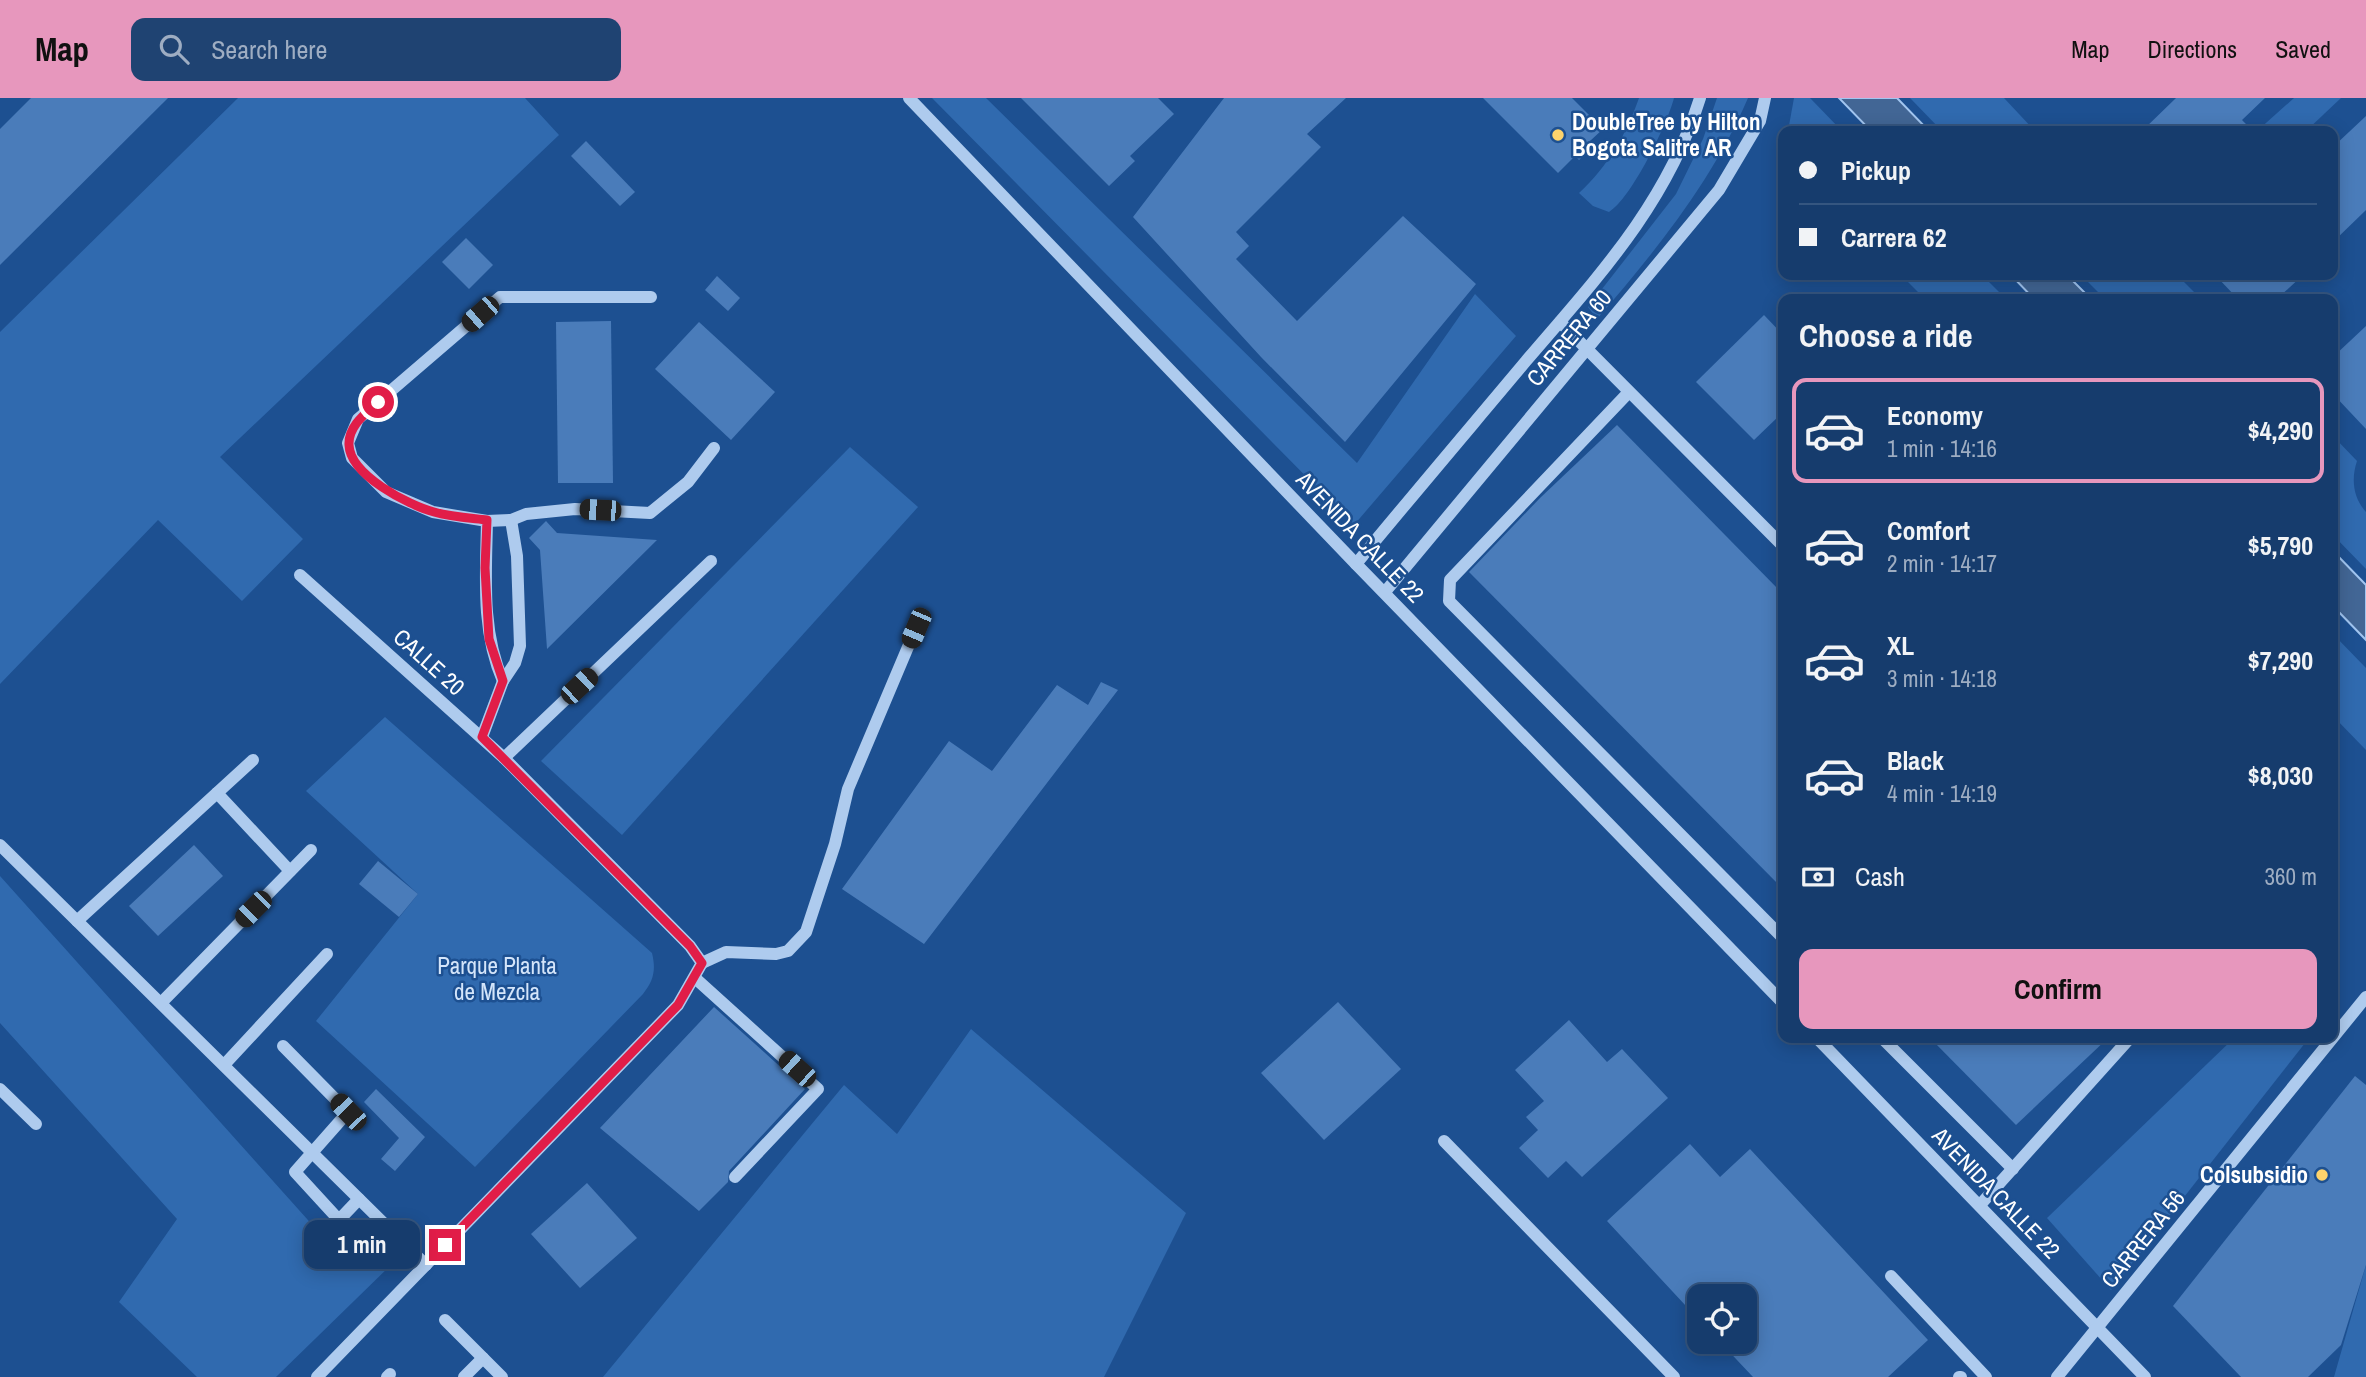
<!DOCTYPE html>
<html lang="en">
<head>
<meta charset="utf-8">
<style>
  :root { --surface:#163c6d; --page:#1f4372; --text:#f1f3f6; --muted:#9eadc2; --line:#355680; --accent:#e797bd }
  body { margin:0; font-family:"Archivo Narrow",sans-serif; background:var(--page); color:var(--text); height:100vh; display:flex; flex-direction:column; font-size:26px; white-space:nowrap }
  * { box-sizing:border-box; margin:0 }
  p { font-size:23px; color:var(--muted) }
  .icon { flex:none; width:38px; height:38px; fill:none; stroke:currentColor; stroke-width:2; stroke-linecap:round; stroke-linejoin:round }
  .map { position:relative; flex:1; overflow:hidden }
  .drawer { position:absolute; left:1778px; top:196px; width:560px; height:749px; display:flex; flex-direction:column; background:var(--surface); border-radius:14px; box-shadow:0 4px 18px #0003,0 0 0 2px var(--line) }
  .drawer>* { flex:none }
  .hud { position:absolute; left:1778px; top:28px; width:560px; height:154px; border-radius:14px; box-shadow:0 4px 18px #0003,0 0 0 2px var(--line); display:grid; align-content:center; height:154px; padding:0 21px; background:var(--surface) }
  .fabs { position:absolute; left:1687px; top:1186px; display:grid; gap:14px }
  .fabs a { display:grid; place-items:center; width:70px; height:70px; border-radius:14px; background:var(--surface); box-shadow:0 4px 18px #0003,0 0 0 2px var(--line); font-size:35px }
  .end { position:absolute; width:32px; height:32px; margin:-16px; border:9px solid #e11d48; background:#fff; box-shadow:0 0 0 4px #fff }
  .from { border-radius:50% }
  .bubble { position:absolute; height:49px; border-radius:14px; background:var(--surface); box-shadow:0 4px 18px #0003,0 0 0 2px var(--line); font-size:23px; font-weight:700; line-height:49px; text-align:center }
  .car { position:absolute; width:21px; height:42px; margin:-21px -10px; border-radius:9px; box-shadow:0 0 5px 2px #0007; background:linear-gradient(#222 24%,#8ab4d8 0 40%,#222 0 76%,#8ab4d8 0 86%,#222 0) }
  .hud b { display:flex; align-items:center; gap:24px; height:66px; font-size:26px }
  .hud b+b { border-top:2px solid var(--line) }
  .hud i { width:18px; height:18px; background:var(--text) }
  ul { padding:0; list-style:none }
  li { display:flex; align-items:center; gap:21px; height:105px; margin:0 14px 10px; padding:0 7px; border:4px solid transparent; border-radius:14px }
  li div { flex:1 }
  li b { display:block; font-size:26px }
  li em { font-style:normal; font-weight:700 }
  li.on { border-color:var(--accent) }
  li>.icon { width:63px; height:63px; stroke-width:1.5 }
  h2 { padding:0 21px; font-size:32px; line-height:84px }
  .pay { display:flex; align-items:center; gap:18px; height:77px; padding:0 21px; font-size:26px }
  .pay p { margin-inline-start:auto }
  .primary-button { display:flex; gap:14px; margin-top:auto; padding:14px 21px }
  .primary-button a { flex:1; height:80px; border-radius:14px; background:var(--accent); color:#111; font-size:28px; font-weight:700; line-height:80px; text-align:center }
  header { display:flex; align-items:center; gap:42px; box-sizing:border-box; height:98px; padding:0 35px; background:var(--accent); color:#111 }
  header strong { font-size:33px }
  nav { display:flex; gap:38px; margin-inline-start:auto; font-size:24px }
  .search { width:490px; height:63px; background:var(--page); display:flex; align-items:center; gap:18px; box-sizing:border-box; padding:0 24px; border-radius:14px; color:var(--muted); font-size:26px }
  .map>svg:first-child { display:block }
  .green { fill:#306aaf }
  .water { fill:#426695; stroke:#a1c5f0; stroke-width:2 }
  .building { fill:#4a7cba }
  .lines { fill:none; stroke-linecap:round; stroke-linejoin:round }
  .minor { stroke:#aecbee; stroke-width:12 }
  .route { stroke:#e11d48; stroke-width:9 }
  .poi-dot { fill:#fdd36c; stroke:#1d5091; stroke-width:2.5 }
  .labels { text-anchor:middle; stroke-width:5; stroke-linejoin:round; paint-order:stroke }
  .poi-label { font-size:23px; font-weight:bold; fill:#fff; stroke:#1d5091; text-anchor:start }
  .street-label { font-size:23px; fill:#fff; stroke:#1d5091 }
  .park-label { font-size:23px; fill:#d4e5fa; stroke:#1d5091 }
</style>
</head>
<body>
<header>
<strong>Map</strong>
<div class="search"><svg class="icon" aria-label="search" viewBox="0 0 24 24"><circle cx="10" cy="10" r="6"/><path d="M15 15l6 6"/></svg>Search here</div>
<nav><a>Map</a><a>Directions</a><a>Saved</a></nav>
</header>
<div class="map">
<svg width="2366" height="1279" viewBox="0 0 2366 1279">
  <rect width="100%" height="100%" fill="#1d5091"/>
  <!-- green -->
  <g class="green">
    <polygon points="238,0 525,0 559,37 220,359 303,441 242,503 158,422 0,586 0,234"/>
    <polygon points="932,0 986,0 1357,365 1475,196 1516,238 1354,427"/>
    <path d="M1639 0H1674C1667 27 1631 101 1609 114L1593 108 1579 95C1608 68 1626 37 1639 0Z"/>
    <path d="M1717 0H1748C1713 82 1655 154 1597 221L1588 209 1676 96 1703 41Z"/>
    <polygon points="1794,0 1810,0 1842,33 1788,33"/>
    <polygon points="1910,0 2004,0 2035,33 1942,33"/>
    <polygon points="2294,0 2341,0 2306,33 2257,33"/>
    <polygon points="1901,177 1982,177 2006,201 1925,201"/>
    <polygon points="2081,177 2177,177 2201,201 2105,201"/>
    <path d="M2333 338 2357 363C2351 381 2353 400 2366 414V471L2333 437Z"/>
    <polygon points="850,349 918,409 622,737 541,663"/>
    <polygon points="2333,536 2366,570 2366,652 2333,618"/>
    <path d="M385 619 652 855C656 872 654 882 643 896L475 1069 316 923 418 796 306 693Z"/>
    <polygon points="0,778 350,1169 373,1142 394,1164 276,1279 197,1279 119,1204 177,1121 0,925"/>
    <polygon points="971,931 1186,1115 1104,1279 603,1279 844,987 897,1036"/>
    <polygon points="2234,940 2309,940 2111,1192 2047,1120"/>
    <polygon points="2366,1167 2366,1279 2334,1279"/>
  </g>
  <!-- water -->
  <g class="water">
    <polygon points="1839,0 1897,0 1929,33 1871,33"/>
    <polygon points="2011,177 2067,177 2091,201 2034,201"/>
    <polygon points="2333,453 2366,487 2366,542 2333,508"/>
  </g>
  <!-- building -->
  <g class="building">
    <polygon points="31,0 168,0 0,167 0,31"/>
    <polygon points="1021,0 1158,0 1174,16 1130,58 1135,63 1109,88"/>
    <polygon points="1224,0 1346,0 1307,36 1321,49 1236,134 1249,148 1236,161 1297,223 1403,118 1476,186 1345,344 1261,259 1133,119"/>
    <polygon points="1483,0 1572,0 1603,31 1590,43 1594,48 1579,62 1575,58 1558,75"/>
    <polygon points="2176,0 2265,0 2242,22 2253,33 2142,33"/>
    <polygon points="2366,18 2366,112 2333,144 2333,49"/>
    <polygon points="586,43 635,94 620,108 571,58"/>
    <polygon points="466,140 493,167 469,191 442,164"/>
    <polygon points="2215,177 2303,177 2277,201 2238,201"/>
    <polygon points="717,178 740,200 728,213 705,192"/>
    <polygon points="1764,217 1783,237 1783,314 1754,342 1696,284"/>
    <polygon points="611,223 613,385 558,385 556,224"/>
    <polygon points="699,224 775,294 731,342 655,271"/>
    <polygon points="2366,228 2366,331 2333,296 2333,259"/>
    <polygon points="1617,327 1783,496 1783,791 1469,474 1540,400"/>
    <polygon points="546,423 557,435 657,442 547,551 540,452 529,440"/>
    <polygon points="1101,584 1118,592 924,846 842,791 949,643 992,673 1057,587 1088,607"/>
    <polygon points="194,747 223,778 158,838 129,808"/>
    <polygon points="378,763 418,796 399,819 359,786"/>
    <polygon points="1338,904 1401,971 1324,1042 1261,975"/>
    <polygon points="714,909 805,991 729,1073 728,1084 699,1113 600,1030"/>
    <polygon points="1569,922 1607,964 1622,951 1668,1000 1582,1079 1566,1063 1548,1080 1519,1050 1538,1032 1526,1019 1544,1003 1515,972"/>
    <polygon points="1930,940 2108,940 2016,1027"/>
    <polygon points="2355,978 2366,987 2366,1167 2341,1247 2308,1279 2241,1279 2173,1208"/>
    <polygon points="376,991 425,1039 395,1073 381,1061 399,1040 364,1004"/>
    <polygon points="1690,1046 1720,1079 1750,1051 1928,1242 1888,1279 1753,1279 1720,1244 1745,1244 1745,1199 1699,1199 1699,1222 1607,1123"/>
    <polygon points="587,1085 637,1140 580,1190 531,1136"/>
  </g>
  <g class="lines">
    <!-- minor -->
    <g class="minor">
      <polyline points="909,0 1356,466 1783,905"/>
      <polyline points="651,199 500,199 358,321 348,345 352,360 386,394 433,414 487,423 511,422 526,416 575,411 650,415 688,384 714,350"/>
      <polyline points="1560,224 1783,448"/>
      <polyline points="1629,294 1450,482 1449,503 1783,840"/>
      <path d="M487 423C486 477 481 533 503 583"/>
      <path d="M1356 466C1412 398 1469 331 1526 263 1597 180 1667 106 1700 0"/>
      <polyline points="300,477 504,660 690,848 702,865"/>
      <polyline points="1385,494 1719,92 1760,23 1765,0"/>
      <polyline points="482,639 503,583 515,565 520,548 517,458 511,422"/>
      <polyline points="504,660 711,463"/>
      <polyline points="217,695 290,773"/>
      <polyline points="0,747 426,1167"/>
      <polyline points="77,823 253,662"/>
      <polyline points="702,865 726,854 776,856 788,853 806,834 835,746 848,691 916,530"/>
      <polyline points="695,880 818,991 735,1079"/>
      <polyline points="161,905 311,752"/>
      <polyline points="1817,940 2145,1279"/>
      <polyline points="1882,940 2013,1071"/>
      <polyline points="283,948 348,1014 295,1074 339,1122 359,1101"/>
      <polyline points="224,967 327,856"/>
      <polyline points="0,991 36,1026"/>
      <polyline points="1444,1043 1674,1279"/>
      <polyline points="1980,1107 2130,940"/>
      <polyline points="1891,1178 1986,1279"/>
      <polyline points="445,1222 502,1279"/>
      <polyline points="317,1279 678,907 702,865"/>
      <polyline points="387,1279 390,1276"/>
      <polyline points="464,1279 483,1260"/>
      <polyline points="1959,1279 1961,1279"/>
      <polyline points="2057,1279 2366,899"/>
    </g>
  </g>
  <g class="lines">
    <!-- route -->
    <path class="route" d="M378 304C366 315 348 328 349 347 350 377 408 407 434 414 451 419 470 420 487 422L485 470 489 541 503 583 482 639 690 848 702 865 678 907 445 1147"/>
  </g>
  <!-- markers -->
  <g class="poi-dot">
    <circle cx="1558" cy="37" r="7"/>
    <circle cx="2322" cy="1077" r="7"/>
  </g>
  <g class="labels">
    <!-- poi labels -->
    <g class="poi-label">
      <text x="1572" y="32">DoubleTree by Hilton<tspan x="1572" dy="26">Bogota Salitre AR</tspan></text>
      <text x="2308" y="1085" text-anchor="end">Colsubsidio</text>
    </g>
    <!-- street labels -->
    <g class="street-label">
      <text transform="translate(1569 240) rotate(-50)" y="8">CARRERA 60</text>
      <text transform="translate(1360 439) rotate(46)" y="8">AVENIDA CALLE 22</text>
      <text transform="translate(429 564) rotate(42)" y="8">CALLE 20</text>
      <text transform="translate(1996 1095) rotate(46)" y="8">AVENIDA CALLE 22</text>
      <text transform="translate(2143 1141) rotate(-51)" y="8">CARRERA 56</text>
    </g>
    <!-- park labels -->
    <g class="park-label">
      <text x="497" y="876">Parque Planta<tspan x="497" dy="26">de Mezcla</tspan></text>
    </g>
  </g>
</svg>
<div class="fabs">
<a><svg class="icon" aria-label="locate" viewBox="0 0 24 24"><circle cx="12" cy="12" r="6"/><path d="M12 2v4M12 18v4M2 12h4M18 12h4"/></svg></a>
</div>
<i class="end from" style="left:378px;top:304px"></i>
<i class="end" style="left:445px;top:1147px"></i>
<div class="bubble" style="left:304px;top:1122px;width:116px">1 min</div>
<i class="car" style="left:480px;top:216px;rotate:229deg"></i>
<i class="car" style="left:600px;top:412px;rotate:273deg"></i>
<i class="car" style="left:916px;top:530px;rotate:203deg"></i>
<i class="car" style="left:579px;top:588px;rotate:47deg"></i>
<i class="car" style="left:253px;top:811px;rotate:225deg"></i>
<i class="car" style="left:797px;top:971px;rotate:312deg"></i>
<i class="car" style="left:348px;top:1014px;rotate:316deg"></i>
<div class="hud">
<b><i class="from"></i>Pickup</b>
<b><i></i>Carrera 62</b>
</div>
<section class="drawer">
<h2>Choose a ride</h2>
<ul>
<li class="on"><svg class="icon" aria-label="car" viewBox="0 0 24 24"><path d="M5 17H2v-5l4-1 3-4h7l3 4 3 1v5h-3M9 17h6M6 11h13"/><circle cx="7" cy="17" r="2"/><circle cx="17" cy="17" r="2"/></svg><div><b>Economy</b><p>1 min · 14:16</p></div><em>$4,290</em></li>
<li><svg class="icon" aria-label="car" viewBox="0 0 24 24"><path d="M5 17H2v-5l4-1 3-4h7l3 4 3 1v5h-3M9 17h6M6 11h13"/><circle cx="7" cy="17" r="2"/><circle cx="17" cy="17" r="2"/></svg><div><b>Comfort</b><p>2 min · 14:17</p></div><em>$5,790</em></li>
<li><svg class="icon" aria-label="car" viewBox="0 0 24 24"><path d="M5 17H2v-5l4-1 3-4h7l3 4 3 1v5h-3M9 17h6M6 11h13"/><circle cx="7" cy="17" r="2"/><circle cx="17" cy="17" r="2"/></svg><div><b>XL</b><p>3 min · 14:18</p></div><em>$7,290</em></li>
<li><svg class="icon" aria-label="car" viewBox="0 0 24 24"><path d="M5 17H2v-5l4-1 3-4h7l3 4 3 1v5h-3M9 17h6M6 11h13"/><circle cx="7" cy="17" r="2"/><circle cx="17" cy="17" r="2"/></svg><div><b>Black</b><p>4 min · 14:19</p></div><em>$8,030</em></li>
</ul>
<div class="pay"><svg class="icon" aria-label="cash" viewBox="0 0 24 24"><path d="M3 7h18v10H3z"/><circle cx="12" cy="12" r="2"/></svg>Cash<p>360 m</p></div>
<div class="primary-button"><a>Confirm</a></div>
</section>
</div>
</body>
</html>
